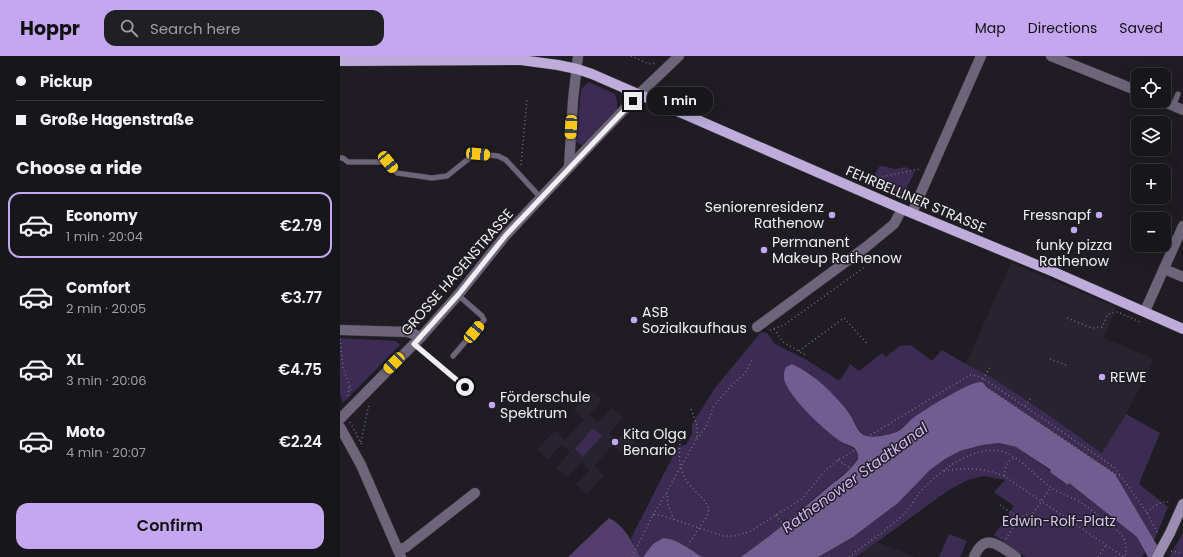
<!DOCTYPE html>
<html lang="en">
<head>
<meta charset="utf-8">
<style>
  :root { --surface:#17161a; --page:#201f23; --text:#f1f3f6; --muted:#9e9fa2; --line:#363539; --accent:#c5a6f0 }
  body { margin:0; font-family:Poppins,sans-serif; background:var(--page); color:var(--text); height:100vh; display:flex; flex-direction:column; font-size:15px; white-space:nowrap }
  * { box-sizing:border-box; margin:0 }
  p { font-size:13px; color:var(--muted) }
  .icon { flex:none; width:22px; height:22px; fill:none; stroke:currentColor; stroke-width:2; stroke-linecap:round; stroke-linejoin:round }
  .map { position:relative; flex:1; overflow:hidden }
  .drawer { display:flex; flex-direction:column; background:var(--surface); width:340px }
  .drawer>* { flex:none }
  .banner { display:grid; align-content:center; height:88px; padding:0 16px; background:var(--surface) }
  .tools { position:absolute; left:791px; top:12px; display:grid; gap:8px }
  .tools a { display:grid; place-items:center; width:40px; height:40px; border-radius:8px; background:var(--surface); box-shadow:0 4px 16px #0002,0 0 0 1px var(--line); font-size:20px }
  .end { position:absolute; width:18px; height:18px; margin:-9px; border:5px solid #efeef2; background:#111; box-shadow:0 0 0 2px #111 }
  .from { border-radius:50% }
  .bubble { position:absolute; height:28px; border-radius:12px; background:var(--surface); box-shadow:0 4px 16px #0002,0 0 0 1px var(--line); font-size:13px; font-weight:600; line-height:28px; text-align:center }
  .car { position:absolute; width:12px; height:24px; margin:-12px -6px; border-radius:5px; box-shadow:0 0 3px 1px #0007; background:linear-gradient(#f5c518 24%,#345 0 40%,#f5c518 0 76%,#345 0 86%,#f5c518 0) }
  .banner b { display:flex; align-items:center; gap:14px; height:38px; font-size:15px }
  .banner b+b { border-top:1px solid var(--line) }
  .banner i { width:10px; height:10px; background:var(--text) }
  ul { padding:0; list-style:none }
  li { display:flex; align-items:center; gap:12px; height:66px; margin:0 8px 6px; padding:0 8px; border:2px solid transparent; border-radius:12px }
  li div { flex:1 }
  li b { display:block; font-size:15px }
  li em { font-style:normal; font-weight:600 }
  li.active { border-color:var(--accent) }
  li>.icon { width:36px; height:36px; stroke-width:1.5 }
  h2 { padding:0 16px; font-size:18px; line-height:48px }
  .button { display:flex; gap:8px; margin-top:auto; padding:8px 16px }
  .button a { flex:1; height:46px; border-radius:12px; background:var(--accent); color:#111; font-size:16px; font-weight:600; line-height:46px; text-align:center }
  header { display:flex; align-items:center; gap:24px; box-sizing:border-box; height:56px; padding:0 20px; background:var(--accent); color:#111 }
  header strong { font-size:19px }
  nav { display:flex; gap:22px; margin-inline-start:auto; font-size:14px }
  .search { width:280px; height:36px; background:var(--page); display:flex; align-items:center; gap:10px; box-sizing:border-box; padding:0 14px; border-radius:12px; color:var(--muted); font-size:15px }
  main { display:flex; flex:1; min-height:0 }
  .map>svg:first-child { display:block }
  .built { fill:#28242f }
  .green { fill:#3c2b52 }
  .forest { fill:#533e6e }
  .water { fill:#725d90 }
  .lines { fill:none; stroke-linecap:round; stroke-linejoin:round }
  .service-casing { stroke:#3c3a40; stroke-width:6 }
  .minor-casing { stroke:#3c3a40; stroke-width:11 }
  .secondary-casing { stroke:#3c3a40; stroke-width:11 }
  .primary-casing { stroke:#3c3a40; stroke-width:11 }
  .path { stroke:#747378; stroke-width:1.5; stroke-dasharray:1 3; stroke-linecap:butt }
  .service { stroke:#6e657b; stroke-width:5 }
  .minor { stroke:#6e657b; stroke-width:10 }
  .secondary { stroke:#9b8db1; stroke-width:10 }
  .primary { stroke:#bfacdb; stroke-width:10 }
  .secondary-bridge-casing { stroke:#3c3a40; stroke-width:11; stroke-linecap:butt }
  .secondary-bridge { stroke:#9b8db1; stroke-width:10 }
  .route { stroke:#efeef2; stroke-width:5 }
  .poi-dot { fill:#c5a6f0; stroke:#1f1d23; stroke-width:1.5 }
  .labels { text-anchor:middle; stroke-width:3; stroke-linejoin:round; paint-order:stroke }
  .street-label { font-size:14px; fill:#efeef2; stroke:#1f1d23 }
  .poi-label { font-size:14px; fill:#efeef2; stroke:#1f1d23; text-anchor:start }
  .park-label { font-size:14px; fill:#d7c5f4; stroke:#1f1d23 }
  .water-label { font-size:15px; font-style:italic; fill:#d0b7f5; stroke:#1f1d23 }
</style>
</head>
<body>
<header>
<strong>Hoppr</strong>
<div class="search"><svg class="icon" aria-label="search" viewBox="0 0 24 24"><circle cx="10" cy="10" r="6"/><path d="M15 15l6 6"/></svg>Search here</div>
<nav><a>Map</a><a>Directions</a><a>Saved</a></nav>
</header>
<main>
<section class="drawer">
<div class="banner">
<b><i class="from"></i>Pickup</b>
<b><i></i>Große Hagenstraße</b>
</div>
<h2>Choose a ride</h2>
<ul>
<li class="active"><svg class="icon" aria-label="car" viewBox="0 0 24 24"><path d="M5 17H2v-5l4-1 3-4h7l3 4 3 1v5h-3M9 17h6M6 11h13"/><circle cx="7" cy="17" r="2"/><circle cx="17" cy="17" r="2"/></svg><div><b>Economy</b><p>1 min · 20:04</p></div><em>€2.79</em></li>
<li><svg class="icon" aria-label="car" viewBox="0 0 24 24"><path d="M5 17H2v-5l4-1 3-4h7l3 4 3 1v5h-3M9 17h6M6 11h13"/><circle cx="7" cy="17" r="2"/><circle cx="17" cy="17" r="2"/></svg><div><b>Comfort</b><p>2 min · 20:05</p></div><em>€3.77</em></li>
<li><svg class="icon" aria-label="car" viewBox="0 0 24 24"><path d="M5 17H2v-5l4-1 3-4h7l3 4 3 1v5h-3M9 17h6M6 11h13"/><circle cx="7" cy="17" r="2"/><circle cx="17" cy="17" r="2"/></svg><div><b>XL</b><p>3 min · 20:06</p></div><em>€4.75</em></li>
<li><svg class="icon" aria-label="car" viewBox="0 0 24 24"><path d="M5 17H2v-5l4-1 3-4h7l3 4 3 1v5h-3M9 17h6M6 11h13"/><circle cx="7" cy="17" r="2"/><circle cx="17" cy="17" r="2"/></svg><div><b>Moto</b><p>4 min · 20:07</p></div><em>€2.24</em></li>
</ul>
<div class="button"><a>Confirm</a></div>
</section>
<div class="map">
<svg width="843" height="501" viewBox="0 0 843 501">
  <rect width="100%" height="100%" fill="#1f1d23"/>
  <!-- built -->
  <g class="built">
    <polygon points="671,207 776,251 764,282 814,303 806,320 786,358 763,397 703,355 651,321 626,308"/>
    <polygon points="251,335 262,344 249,359 257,367 272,352 283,362 269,377 277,385 291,370 301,379 283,398 273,389 254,410 264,419 247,438 236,429 250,414 241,406 227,421 216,412 230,396 222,388 208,403 197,394 215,374 225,384 244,363 234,354"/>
    <polygon points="537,486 576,501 522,501 524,495"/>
  </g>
  <!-- green -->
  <g class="green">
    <polygon points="249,26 275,38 277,45 277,53 242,89 236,86 241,33"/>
    <polygon points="542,110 555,113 565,111 575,116 564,137 561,138 531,125 539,111"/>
    <polygon points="421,276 427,277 435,288 465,303 498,324 501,323 510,308 519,315 542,297 546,301 559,290 571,289 592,305 602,294 626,308 651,321 703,355 762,397 786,358 820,377 799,428 828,451 814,485 775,418 646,331 646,329 636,327 611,339 574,362 555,377 532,381 526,380 517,372 511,358 470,317 452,308 502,387 514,392 517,395 518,403 511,412 421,487 401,501 362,501 338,486 328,482 323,482 307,496 303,501 300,501 291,482 338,390 346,389 352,378 352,368 375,332"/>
    <polygon points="0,282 56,285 60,289 3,347 0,339"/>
    <polygon points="253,372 262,380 243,401 235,393"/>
    <polygon points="659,387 676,391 711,415 710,416 728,428 729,427 797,481 805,496 802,501 686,501 654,479 674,450 654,436 665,424 644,420 628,424 609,434 516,501 478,501 513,481 558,447 590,414 605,403 620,395 642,389"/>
    <polygon points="843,477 843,501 829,501"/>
    <polygon points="609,478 627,485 620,501 599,501"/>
  </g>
  <!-- forest -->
  <path class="forest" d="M269 462C284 469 293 487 300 501H228Z"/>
  <!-- water -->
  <g class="water">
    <path d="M452 308C475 318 494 338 509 357 515 364 515 374 524 379 531 383 546 379 554 377 561 375 567 367 573 362 584 354 627 327 640 326 643 326 645 328 646 331L775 418 824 501H808L797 481 729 427 728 429 710 416 711 414 676 391 659 387 642 389 620 395 605 403 590 414 558 447 513 481 478 501H401C430 481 457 457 484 435 495 425 510 416 518 403 518 400 518 397 516 394 513 389 505 389 500 385 484 374 452 344 445 326 443 321 444 315 446 311Z"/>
    <path d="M323 482C337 482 350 494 362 501H303L313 488Z"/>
  </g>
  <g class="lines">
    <!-- service casing -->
    <g class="service-casing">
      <g id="service">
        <polyline points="833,50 838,38"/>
        <polyline points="0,102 3,102 8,106 48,106 57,117 92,122 107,120 132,100 138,98 158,100 166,104 201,142"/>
        <polyline points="74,288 125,331"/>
        <polyline points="113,300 144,264 142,260 118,239"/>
      </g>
    </g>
    <!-- minor casing -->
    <g class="minor-casing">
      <g id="minor">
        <polyline points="711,0 798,35"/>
        <polyline points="822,45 843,54"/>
        <polyline points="229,111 233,44 238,0"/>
        <polyline points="572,157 641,0"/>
        <polyline points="824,213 843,221"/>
        <polyline points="805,255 843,170"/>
        <polyline points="417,271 526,191 554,168 562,153"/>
        <polyline points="0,274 68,276 81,281"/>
        <polyline points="0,363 64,298 81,281 118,239 166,179 253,86 299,38 339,0"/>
        <polyline points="0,371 21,409 61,501"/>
        <polyline points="58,494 66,491 135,437"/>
        <path d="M634 501C645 475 660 490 676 501"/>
      </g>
    </g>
    <!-- secondary casing -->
    <g class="secondary-casing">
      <polyline id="secondary" points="830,477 843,448"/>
    </g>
    <!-- primary casing -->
    <g class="primary-casing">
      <polyline id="primary" points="0,5 181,4 218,9 237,13 252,18 562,153 714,216 843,273"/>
    </g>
    <!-- path -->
    <g class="path">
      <polyline points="291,0 309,8 317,7"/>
      <polyline points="181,109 187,43"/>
      <polyline points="525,127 526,124 580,113"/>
      <polyline points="727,262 752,272 762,271 768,258 778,256 800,266 801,265"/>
      <polyline points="434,273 443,286 467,300"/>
      <polyline points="430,274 444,269 525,211"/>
      <polyline points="0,283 3,312 12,336"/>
      <polyline points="459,295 504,262 528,289"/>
      <polyline points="710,303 726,309"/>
      <polyline points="643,323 650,311"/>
      <polyline points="646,331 775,418 781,420 807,457 819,479"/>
      <polyline points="8,340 9,330"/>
      <polyline points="685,350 691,342"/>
      <polyline points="10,366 23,391"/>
      <polyline points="357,383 367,369 373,351 392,329 405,317 412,304"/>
      <path d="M340 384C339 400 338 415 349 428 356 437 365 442 369 453L367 460 348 489"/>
      <polyline points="21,386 29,348"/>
      <polyline points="498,404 510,412"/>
      <path d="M604 415C625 411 645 412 664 420L784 501"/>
      <path d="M664 420C665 411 666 406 674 402"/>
      <polyline points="660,449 680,463"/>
      <path d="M807 457C815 449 820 445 831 446"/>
      <polyline points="313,459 327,436"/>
      <polyline points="436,459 443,469"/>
      <polyline points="692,459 704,467"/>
      <path d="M334 464 328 449 327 435 355 386C360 372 356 367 351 353"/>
      <path d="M666 483C672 474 680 455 692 459L711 431"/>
      <polyline points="831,495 843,497"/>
      <polyline points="292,501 313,459 320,459 384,480 394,480 409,476 436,459 462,443 484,416 498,404 512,396 529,380 630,319 637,320 647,325 774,411 781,420"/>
      <path d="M509 501C527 487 547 474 564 458 570 452 575 443 580 436 598 416 633 389 661 395 679 400 696 420 710 431 720 438 733 441 743 448 752 455 780 473 784 483 787 489 786 495 785 501"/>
      <polyline points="758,501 766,489"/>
    </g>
    <!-- service -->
    <use href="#service" class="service"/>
    <!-- minor -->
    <use href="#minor" class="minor"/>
    <!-- secondary -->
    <use href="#secondary" class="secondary"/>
    <!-- primary -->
    <use href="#primary" class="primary"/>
    <!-- secondary-bridge casing -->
    <g class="secondary-bridge-casing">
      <polyline id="secondary-bridge" points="817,501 830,477"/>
    </g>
    <!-- secondary-bridge -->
    <use href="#secondary-bridge" class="secondary-bridge"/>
  </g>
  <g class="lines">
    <!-- route -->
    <polyline class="route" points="125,331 74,288 118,239 166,179 293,45"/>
  </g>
  <!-- markers -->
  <g class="poi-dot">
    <circle cx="492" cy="159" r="4"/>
    <circle cx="759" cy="159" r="4"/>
    <circle cx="734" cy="174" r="4"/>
    <circle cx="424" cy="194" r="4"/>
    <circle cx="294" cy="264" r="4"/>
    <circle cx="762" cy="321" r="4"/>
    <circle cx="152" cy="349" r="4"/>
    <circle cx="275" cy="386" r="4"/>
  </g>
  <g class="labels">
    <!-- street labels -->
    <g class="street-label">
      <text transform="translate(576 143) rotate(23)" y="5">FEHRBELLINER STRASSE</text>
      <text transform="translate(117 216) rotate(-49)" y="5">GROSSE HAGENSTRASSE</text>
    </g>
    <!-- poi labels -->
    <g class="poi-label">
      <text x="484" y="156" text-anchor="end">Seniorenresidenz<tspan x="484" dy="16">Rathenow</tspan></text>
      <text x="751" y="164" text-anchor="end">Fressnapf</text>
      <text x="432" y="191">Permanent<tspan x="432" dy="16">Makeup Rathenow</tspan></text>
      <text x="734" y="194" text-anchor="middle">funky pizza<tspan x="734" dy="16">Rathenow</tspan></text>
      <text x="302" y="261">ASB<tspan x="302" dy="16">Sozialkaufhaus</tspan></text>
      <text x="770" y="326">REWE</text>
      <text x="160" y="346">Förderschule<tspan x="160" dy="16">Spektrum</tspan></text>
      <text x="283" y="383">Kita Olga<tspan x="283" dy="16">Benario</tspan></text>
    </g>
    <!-- park labels -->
    <g class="park-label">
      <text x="719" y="470">Edwin-Rolf-Platz</text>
    </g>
    <!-- water labels -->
    <g class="water-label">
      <text transform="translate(515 422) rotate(-36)" y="5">Rathenower Stadtkanal</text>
    </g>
  </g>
</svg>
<div class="tools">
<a><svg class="icon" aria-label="locate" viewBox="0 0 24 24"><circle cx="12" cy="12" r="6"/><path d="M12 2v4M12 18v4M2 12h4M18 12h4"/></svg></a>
<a><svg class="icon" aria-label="layers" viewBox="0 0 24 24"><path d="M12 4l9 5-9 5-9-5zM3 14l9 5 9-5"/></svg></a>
<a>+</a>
<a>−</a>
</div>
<i class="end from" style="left:125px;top:331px"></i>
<i class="end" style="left:293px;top:45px"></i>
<div class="bubble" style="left:307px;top:31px;width:66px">1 min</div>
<i class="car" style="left:231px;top:71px;rotate:183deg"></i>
<i class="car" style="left:138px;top:98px;rotate:95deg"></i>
<i class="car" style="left:48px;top:106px;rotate:141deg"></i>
<i class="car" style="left:134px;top:276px;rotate:40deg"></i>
<i class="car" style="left:54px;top:307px;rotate:225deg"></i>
</div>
</main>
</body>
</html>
